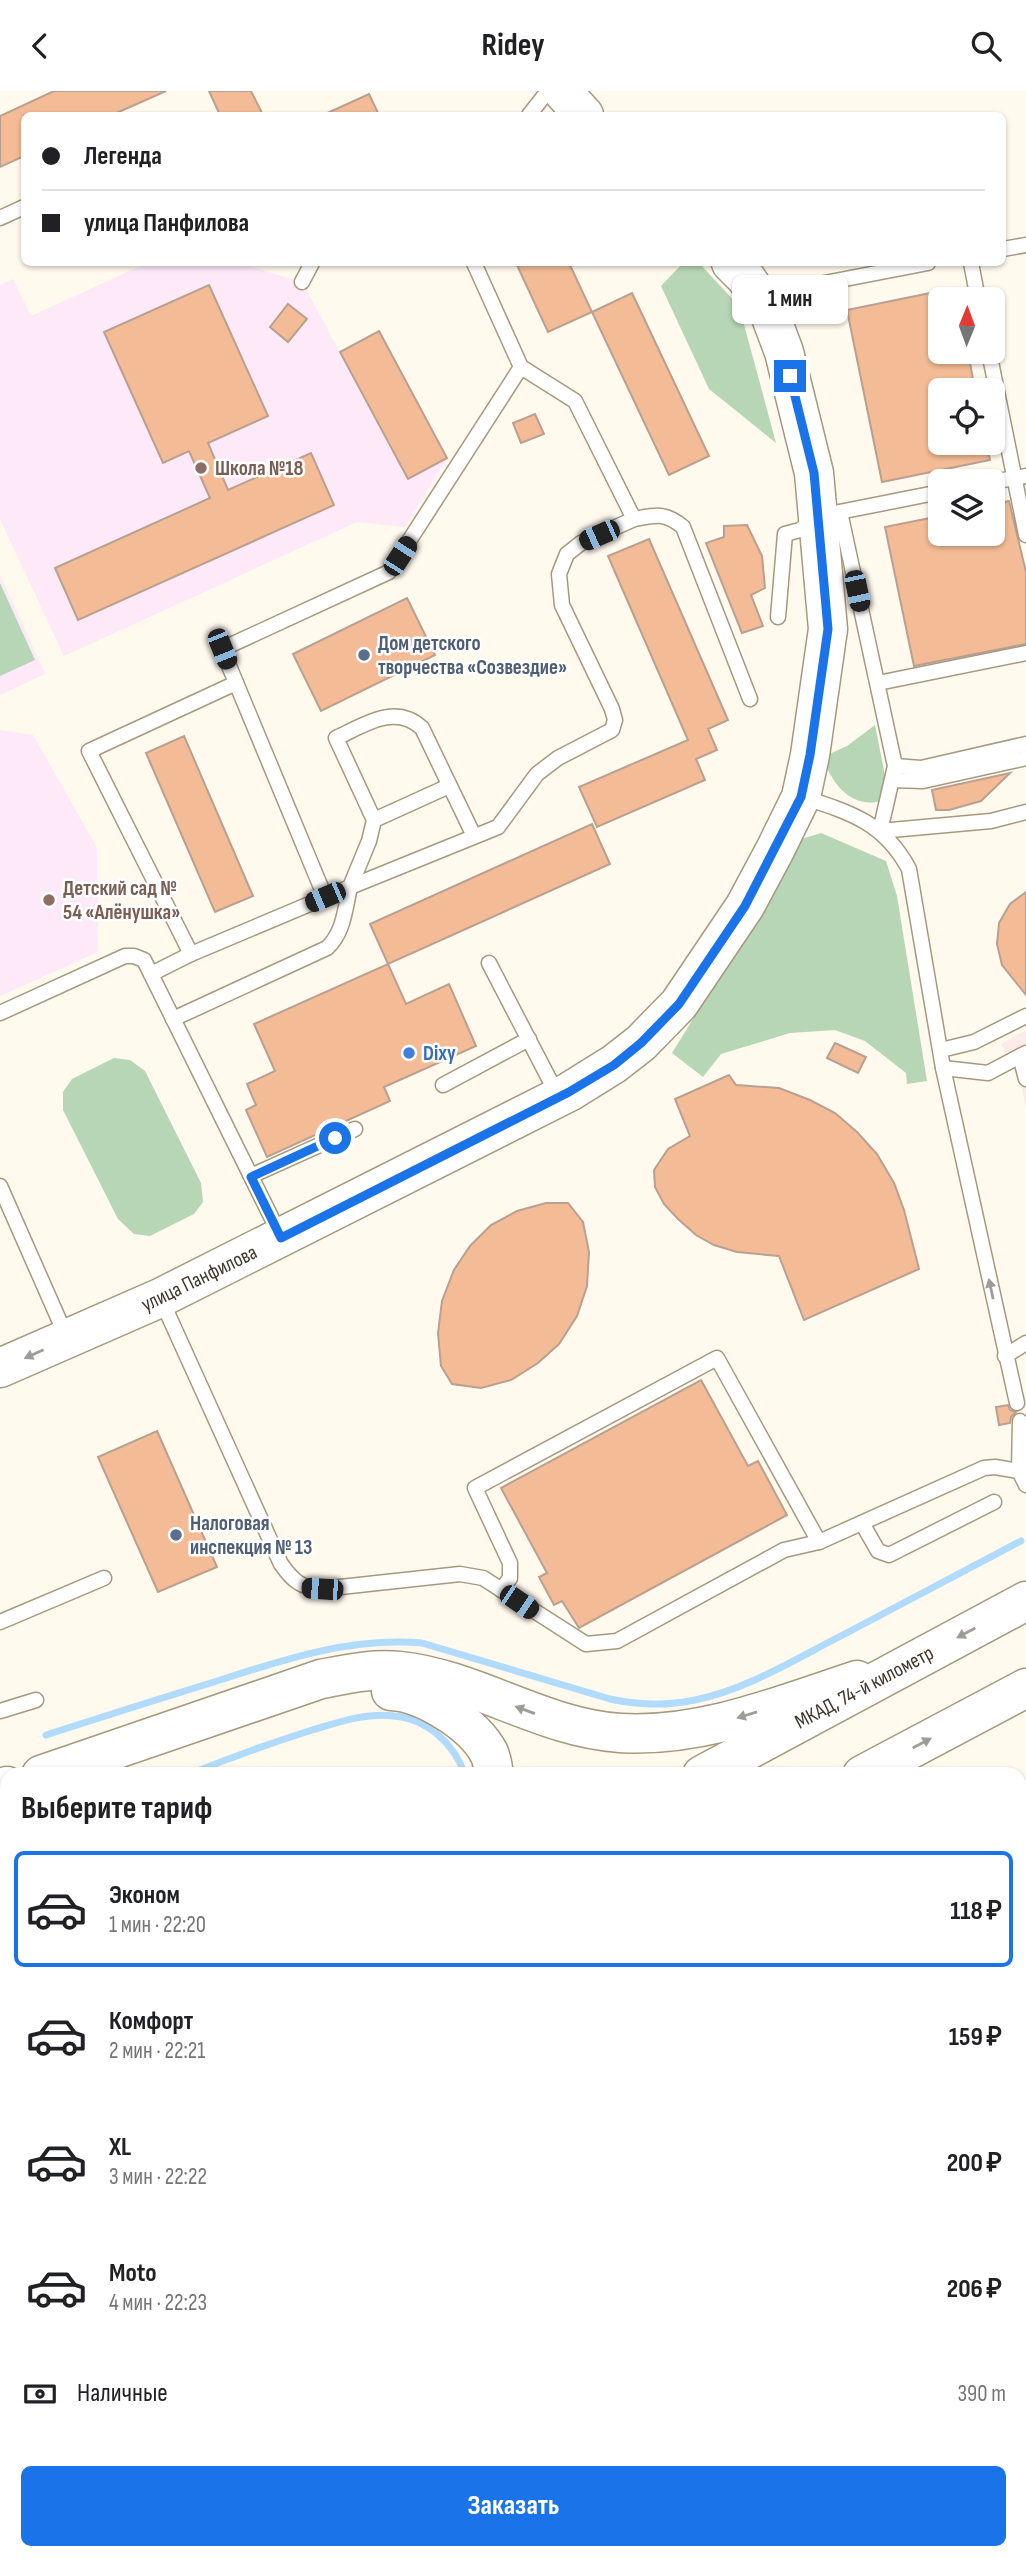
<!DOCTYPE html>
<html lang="ru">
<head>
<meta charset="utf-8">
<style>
  :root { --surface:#fff; --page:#f2f2f2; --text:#202124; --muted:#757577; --line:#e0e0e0; --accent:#1a73e8 }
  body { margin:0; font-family:"Sofia Sans Condensed",sans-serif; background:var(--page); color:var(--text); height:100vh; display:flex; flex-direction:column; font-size:26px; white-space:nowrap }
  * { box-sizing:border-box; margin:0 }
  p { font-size:23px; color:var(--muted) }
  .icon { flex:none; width:38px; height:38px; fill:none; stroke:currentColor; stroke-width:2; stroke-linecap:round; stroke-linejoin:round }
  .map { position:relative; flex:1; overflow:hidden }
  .sheet { position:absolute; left:0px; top:1676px; width:1027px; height:793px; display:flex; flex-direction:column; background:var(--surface); border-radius:21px 21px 0 0; box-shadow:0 2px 5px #0004 }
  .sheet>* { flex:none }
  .hud { position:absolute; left:21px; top:21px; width:985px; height:154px; border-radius:10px; box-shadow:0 2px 5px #0004; display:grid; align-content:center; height:154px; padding:0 21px; background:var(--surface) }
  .needle { width:46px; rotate:1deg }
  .fabs { position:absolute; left:928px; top:196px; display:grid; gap:14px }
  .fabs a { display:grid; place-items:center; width:77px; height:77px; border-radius:10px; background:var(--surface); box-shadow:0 2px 5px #0004; font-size:35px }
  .end { position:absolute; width:32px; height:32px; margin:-16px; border:9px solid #1a73e8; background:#fff; box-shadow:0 0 0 4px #fff }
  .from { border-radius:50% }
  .bubble { position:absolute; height:49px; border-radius:10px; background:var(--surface); box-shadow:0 2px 5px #0004; font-size:23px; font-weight:700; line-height:49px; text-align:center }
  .car { position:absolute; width:21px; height:42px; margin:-21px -10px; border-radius:9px; box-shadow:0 0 5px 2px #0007; background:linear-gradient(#222 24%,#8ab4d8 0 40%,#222 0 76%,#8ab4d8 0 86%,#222 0) }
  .hud b { display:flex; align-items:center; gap:24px; height:66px; font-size:26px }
  .hud b+b { border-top:2px solid var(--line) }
  .hud i { width:18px; height:18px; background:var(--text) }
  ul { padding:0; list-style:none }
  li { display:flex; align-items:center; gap:21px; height:116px; margin:0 14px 10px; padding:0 7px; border:4px solid transparent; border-radius:10px }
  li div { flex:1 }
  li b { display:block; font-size:26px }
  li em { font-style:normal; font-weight:700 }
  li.active { border-color:var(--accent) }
  li>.icon { width:63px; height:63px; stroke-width:1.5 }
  h2 { padding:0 21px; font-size:32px; line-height:84px }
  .pay { display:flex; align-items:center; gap:18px; height:77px; padding:0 21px; font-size:26px }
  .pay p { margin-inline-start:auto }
  .primary-button { display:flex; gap:14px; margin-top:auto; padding:14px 21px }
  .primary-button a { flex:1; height:80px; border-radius:10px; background:var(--accent); color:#fff; font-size:28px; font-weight:700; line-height:80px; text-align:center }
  header { display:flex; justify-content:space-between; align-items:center; height:91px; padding:0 21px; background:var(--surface); font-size:32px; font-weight:700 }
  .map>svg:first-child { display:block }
  .industrial { fill:#fcebe9 }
  .education { fill:#fde9f8 }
  .green { fill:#b7d6b5 }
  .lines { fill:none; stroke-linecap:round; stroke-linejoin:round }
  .stream { stroke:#b0dbfd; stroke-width:7 }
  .building { fill:#f3bb96; stroke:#baa090; stroke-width:2 }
  .lane-casing { stroke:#a6997f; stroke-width:17 }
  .secondary-casing { stroke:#a6997f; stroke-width:41 }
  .highway-casing { stroke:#a6997f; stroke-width:41 }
  .lane { stroke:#fff; stroke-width:14 }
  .secondary { stroke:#fff; stroke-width:38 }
  .highway { stroke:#fff; stroke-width:38 }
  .oneway { fill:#9f9c97 }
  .route { stroke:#1a73e8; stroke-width:9 }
  .education-dot { fill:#8d6e63; stroke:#fff; stroke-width:2.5 }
  .service-dot { fill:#5c6f8a; stroke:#fff; stroke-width:2.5 }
  .shop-dot { fill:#3f7fe0; stroke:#fff; stroke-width:2.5 }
  .labels { text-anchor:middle; stroke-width:5; stroke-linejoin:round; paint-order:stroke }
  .education-label { font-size:21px; font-weight:bold; fill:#785e54; stroke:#fff; text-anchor:start }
  .service-label { font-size:21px; font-weight:bold; fill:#4e5e75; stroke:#fff; text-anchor:start }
  .shop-label { font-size:21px; font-weight:bold; fill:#366cbe; stroke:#fff; text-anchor:start }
  .street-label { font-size:21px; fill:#3f392f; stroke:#fff }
</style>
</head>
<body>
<header><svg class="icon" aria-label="back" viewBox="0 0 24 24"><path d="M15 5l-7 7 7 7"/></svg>Ridey<svg class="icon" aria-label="search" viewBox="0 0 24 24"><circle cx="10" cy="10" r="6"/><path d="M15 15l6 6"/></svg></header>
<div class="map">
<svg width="1026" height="2468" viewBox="0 0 1026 2468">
  <rect width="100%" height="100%" fill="#fff9ee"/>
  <!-- industrial -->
  <polygon class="industrial" points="1026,939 1026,1016 1019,985 1001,953"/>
  <!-- education -->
  <g class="education">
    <polygon points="147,172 238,172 302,191 408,387 447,367 405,436 357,431 64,565 0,428 0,194 13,188 31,225"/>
    <polygon points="0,484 45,583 0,604"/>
    <polygon points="0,639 33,644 97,757 98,861 0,905"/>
  </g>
  <!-- green -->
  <g class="green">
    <polygon points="683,172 699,172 739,215 776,352 709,298 661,195"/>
    <polygon points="0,492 35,569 0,585"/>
    <path d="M875 634 888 700 881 710C851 718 831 692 823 666L847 655Z"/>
    <polygon points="821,742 886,770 897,805 927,990 907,993 906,982 865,950 835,939 790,942 721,963 703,986 672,962 759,821 801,748"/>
    <polygon points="114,967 130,969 145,980 201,1092 203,1111 194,1123 150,1145 134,1143 118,1128 63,1019 63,1001 72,988"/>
    <polygon points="1020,2010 1026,2011 1026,2321 1020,2300"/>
    <polygon points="7,2253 7,2368 0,2367 0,2256"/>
    <polygon points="1026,2402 1026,2468 1013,2462 1020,2462 1020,2403"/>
    <polygon points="302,2462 400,2462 401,2468 248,2468"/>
  </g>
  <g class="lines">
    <!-- stream -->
    <g class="stream">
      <path d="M46 1644C102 1626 158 1608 214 1591 282 1569 349 1546 422 1552L610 1608C638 1614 667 1615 695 1609 745 1599 792 1570 837 1547 898 1515 960 1482 1021 1450"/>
      <path d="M187 1684C227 1668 268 1653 309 1640 336 1632 366 1621 394 1625 427 1628 454 1652 465 1684"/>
    </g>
  </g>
  <!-- building -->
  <g class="building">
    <polygon points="54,0 166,0 112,24 24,24 24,65 0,76 0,25"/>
    <polygon points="209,0 251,0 263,24 220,24"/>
    <polygon points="369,3 379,24 323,24"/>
    <polygon points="516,172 569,172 592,221 548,241"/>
    <polygon points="209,194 268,325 208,352 228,399 311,362 334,414 78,529 55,477 210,407 189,360 163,372 104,241"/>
    <polygon points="940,200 940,261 968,261 975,299 940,299 940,352 986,352 990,369 882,391 847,219"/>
    <polygon points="632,202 709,365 669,384 592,221"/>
    <polygon points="288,213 307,228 288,251 270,236"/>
    <polygon points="379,240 447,367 408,388 340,261"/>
    <polygon points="535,323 544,343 521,352 513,332"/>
    <polygon points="1009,410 1026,481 1026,553 914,575 885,436 940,425 940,443 992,443 992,414"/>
    <polygon points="747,434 762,465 765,497 751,504 763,535 742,542 706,452 724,446 724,435"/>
    <polygon points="649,448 728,629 708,638 717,659 696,668 705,689 597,736 579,696 688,649 608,465"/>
    <polygon points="407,507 435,564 321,620 293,563"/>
    <polygon points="184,645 253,805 215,821 146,662"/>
    <polygon points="1010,682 981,710 949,719 936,719 932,699"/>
    <polygon points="592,733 610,773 388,873 370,833"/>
    <polygon points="1026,801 1026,904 1002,874 997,853 999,832 1010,813"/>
    <polygon points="388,873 406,913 449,893 476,955 384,996 390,1010 267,1066 246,1019 256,1014 247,993 275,980 254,933"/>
    <polygon points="835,952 866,966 858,982 827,967"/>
    <polygon points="729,984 736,994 779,997 810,1009 835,1022 857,1041 877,1063 894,1092 904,1119 919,1178 804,1229 779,1165 737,1161 714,1154 696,1144 678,1128 664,1113 655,1096 654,1079 668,1058 690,1045 675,1008"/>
    <polygon points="546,1112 568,1112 583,1131 589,1161 587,1195 577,1225 559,1253 538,1272 511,1289 481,1297 452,1293 441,1275 438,1242 442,1210 454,1179 470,1155 491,1134 517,1120"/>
    <polygon points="701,1289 748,1375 758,1370 787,1424 579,1537 562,1510 554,1514 539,1486 547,1482 501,1397"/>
    <polygon points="1008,1314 1010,1319 1016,1321 1011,1326 1010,1332 999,1334 996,1316"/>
    <polygon points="157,1340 217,1476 158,1501 98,1366"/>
  </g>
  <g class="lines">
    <!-- lane casing -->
    <g class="lane-casing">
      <g id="lane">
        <polyline points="529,24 548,0"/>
        <polyline points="0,127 24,116"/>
        <polyline points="1003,158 1026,154"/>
        <polyline points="971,172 978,208"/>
        <polyline points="302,191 312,172"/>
        <polyline points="771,219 814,194 928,172"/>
        <polyline points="989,261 1026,444"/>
        <polyline points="992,391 1026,385"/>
        <polyline points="840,421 895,675 880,740 991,730 1026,721"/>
        <path d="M634 428C657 424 665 421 683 436L750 608"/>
        <polyline points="778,526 785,443 800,439 819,425 940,401"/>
        <polyline points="878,592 1026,562"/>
        <polyline points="895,675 921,677 1026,653"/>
        <polyline points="892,689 923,690 1026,667"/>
        <path d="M802 706C849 721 884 731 909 778L943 977 1017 1312"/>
        <polyline points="374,729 449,695"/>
        <polyline points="325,806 222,558 389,481 521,276"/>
        <polyline points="191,863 89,660 236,592"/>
        <polyline points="489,872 558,1005"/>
        <path d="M151 883 191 863 350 796 369 750 374 729 336 647C364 634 395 612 422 637L474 745"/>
        <polyline points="0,922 125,865 134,865 144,869 281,1146"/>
        <path d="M173 928 327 857C344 841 345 818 350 796L498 736 537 683 558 667 612 639 615 629 612 618 562 514 559 483 567 463 581 452 634 428 575 310 521 276 474 172"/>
        <polyline points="941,959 974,951 1026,925"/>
        <polyline points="1020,965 1026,988"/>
        <polyline points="943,977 988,982 1026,962"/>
        <polyline points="443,994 529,948"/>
        <polyline points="251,1085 355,1038"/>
        <polyline points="0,1095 67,1247"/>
        <path d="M161 1208 281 1473C293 1490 301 1497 322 1498L460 1483 483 1487 586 1553 617 1550 784 1459 819 1451 984 1377 995 1376 1019 1380"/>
        <polyline points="1005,1265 1026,1252"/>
        <polyline points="1020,1330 1019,1380 1026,1394"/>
        <polyline points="862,1432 878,1460 889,1464 994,1411"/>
        <polyline points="501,1499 510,1487 510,1472 475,1397 717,1267 819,1451"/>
        <polyline points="0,1531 104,1487"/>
        <polyline points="0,1620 36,1609"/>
        <polyline points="883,2462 893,2468"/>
      </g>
    </g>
    <!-- secondary casing -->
    <g class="secondary-casing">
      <g id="secondary">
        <polyline points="562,0 584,24"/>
        <polyline points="0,1277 160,1207 569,1001 614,973 641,952 679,913 745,815 775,759 801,706 810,664 828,538 814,382 784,261 769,221 746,187 731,172"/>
        <path d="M391 1600C423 1601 474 1633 489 1662 492 1668 493 1677 494 1684"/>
        <path d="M41 1684 321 1588C347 1583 373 1577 400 1580 476 1588 542 1637 620 1642 701 1647 781 1614 857 1589"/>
        <polyline points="0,1698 7,1695"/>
        <polyline points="1020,1868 1026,1861"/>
        <polyline points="0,1975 7,1979"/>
        <polyline points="0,2447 7,2446"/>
        <polyline points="730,2462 741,2468"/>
        <polyline points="809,2462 818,2468"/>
      </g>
    </g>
    <!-- highway casing -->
    <g class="highway-casing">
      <g id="highway">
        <polyline points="702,1684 1026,1510"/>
        <polyline points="862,1684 1026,1597"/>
        <polyline points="0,2060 7,2057"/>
        <polyline points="0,2137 7,2133"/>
      </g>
    </g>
    <!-- lane -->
    <use href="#lane" class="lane"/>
    <!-- secondary -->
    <use href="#secondary" class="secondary"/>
    <!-- highway -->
    <use href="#highway" class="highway"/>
  </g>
  <!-- one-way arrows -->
  <defs><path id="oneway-solid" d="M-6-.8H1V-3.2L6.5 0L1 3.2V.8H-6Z" transform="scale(1.75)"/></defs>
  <g class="oneway">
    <use href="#oneway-solid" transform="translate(991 1198) rotate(-102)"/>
    <use href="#oneway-solid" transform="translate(34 1263) rotate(156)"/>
    <use href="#oneway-solid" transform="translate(966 1542) rotate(152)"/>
    <use href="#oneway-solid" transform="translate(525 1619) rotate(-160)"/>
    <use href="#oneway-solid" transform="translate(747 1624) rotate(163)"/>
    <use href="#oneway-solid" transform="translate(922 1652) rotate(-28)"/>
  </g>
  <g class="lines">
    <!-- route -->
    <polyline class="route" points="335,1047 251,1086 281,1147 569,1001 614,974 641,952 679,913 745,815 801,706 810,664 828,538 814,382 790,285"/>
  </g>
  <!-- markers -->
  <g class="education-dot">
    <circle cx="201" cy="377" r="7"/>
    <circle cx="49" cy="809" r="7"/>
  </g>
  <g class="service-dot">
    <circle cx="364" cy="564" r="7"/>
    <circle cx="176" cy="1444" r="7"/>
  </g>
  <circle class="shop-dot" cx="409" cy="962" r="7"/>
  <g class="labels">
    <!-- education labels -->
    <g class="education-label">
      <text x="215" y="384">Школа №18</text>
      <text x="63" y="804">Детский сад №<tspan x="63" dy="24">54 «Алёнушка»</tspan></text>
    </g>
    <!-- service labels -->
    <g class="service-label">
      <text x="378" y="559">Дом детского<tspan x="378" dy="24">творчества «Созвездие»</tspan></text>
      <text x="190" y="1439">Налоговая<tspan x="190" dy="24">инспекция № 13</tspan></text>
    </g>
    <!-- shop labels -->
    <g class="shop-label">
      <text x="423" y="969">Dixy</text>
    </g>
    <!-- street labels -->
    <g class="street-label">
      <text transform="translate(199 1187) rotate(-26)" y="7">улица Панфилова</text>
      <text transform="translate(864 1596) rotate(-28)" y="7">МКАД, 74-й километр</text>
    </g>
  </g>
</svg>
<div class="fabs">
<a><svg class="needle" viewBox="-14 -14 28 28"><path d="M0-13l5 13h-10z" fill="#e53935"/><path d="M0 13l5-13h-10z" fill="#757577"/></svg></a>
<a><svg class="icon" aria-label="locate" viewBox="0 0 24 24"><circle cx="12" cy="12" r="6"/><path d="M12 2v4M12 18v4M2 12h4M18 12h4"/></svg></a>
<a><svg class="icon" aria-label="layers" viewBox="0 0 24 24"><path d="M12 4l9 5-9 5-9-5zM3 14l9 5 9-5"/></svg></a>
</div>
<i class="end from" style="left:335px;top:1047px"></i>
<i class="end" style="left:790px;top:285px"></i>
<div class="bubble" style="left:732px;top:184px;width:116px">1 мин</div>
<i class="car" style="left:599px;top:444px;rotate:246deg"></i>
<i class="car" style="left:400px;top:465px;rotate:33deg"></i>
<i class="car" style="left:857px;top:500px;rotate:168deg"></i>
<i class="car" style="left:222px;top:558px;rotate:158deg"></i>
<i class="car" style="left:325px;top:806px;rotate:247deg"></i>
<i class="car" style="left:322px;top:1498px;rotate:274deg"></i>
<i class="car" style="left:519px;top:1511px;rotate:124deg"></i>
<div class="hud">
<b><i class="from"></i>Легенда</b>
<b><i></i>улица Панфилова</b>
</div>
<section class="sheet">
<h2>Выберите тариф</h2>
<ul>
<li class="active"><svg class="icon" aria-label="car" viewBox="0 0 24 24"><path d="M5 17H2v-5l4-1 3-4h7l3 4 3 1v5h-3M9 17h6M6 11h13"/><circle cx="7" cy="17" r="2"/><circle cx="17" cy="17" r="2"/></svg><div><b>Эконом</b><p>1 мин · 22:20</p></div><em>118 ₽</em></li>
<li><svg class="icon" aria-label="car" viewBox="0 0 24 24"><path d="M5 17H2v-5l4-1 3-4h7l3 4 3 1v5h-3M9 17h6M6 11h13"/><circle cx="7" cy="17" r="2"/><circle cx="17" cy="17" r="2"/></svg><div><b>Комфорт</b><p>2 мин · 22:21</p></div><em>159 ₽</em></li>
<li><svg class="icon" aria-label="car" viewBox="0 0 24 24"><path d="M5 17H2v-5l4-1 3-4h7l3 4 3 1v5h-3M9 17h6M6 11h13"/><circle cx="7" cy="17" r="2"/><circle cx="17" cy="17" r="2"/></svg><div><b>XL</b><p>3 мин · 22:22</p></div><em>200 ₽</em></li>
<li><svg class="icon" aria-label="car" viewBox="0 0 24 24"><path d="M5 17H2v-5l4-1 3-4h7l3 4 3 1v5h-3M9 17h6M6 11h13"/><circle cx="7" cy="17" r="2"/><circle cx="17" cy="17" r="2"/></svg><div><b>Moto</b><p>4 мин · 22:23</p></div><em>206 ₽</em></li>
</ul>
<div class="pay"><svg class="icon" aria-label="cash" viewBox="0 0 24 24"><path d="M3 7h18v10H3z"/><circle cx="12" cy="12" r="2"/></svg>Наличные<p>390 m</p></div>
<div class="primary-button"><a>Заказать</a></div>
</section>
</div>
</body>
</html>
